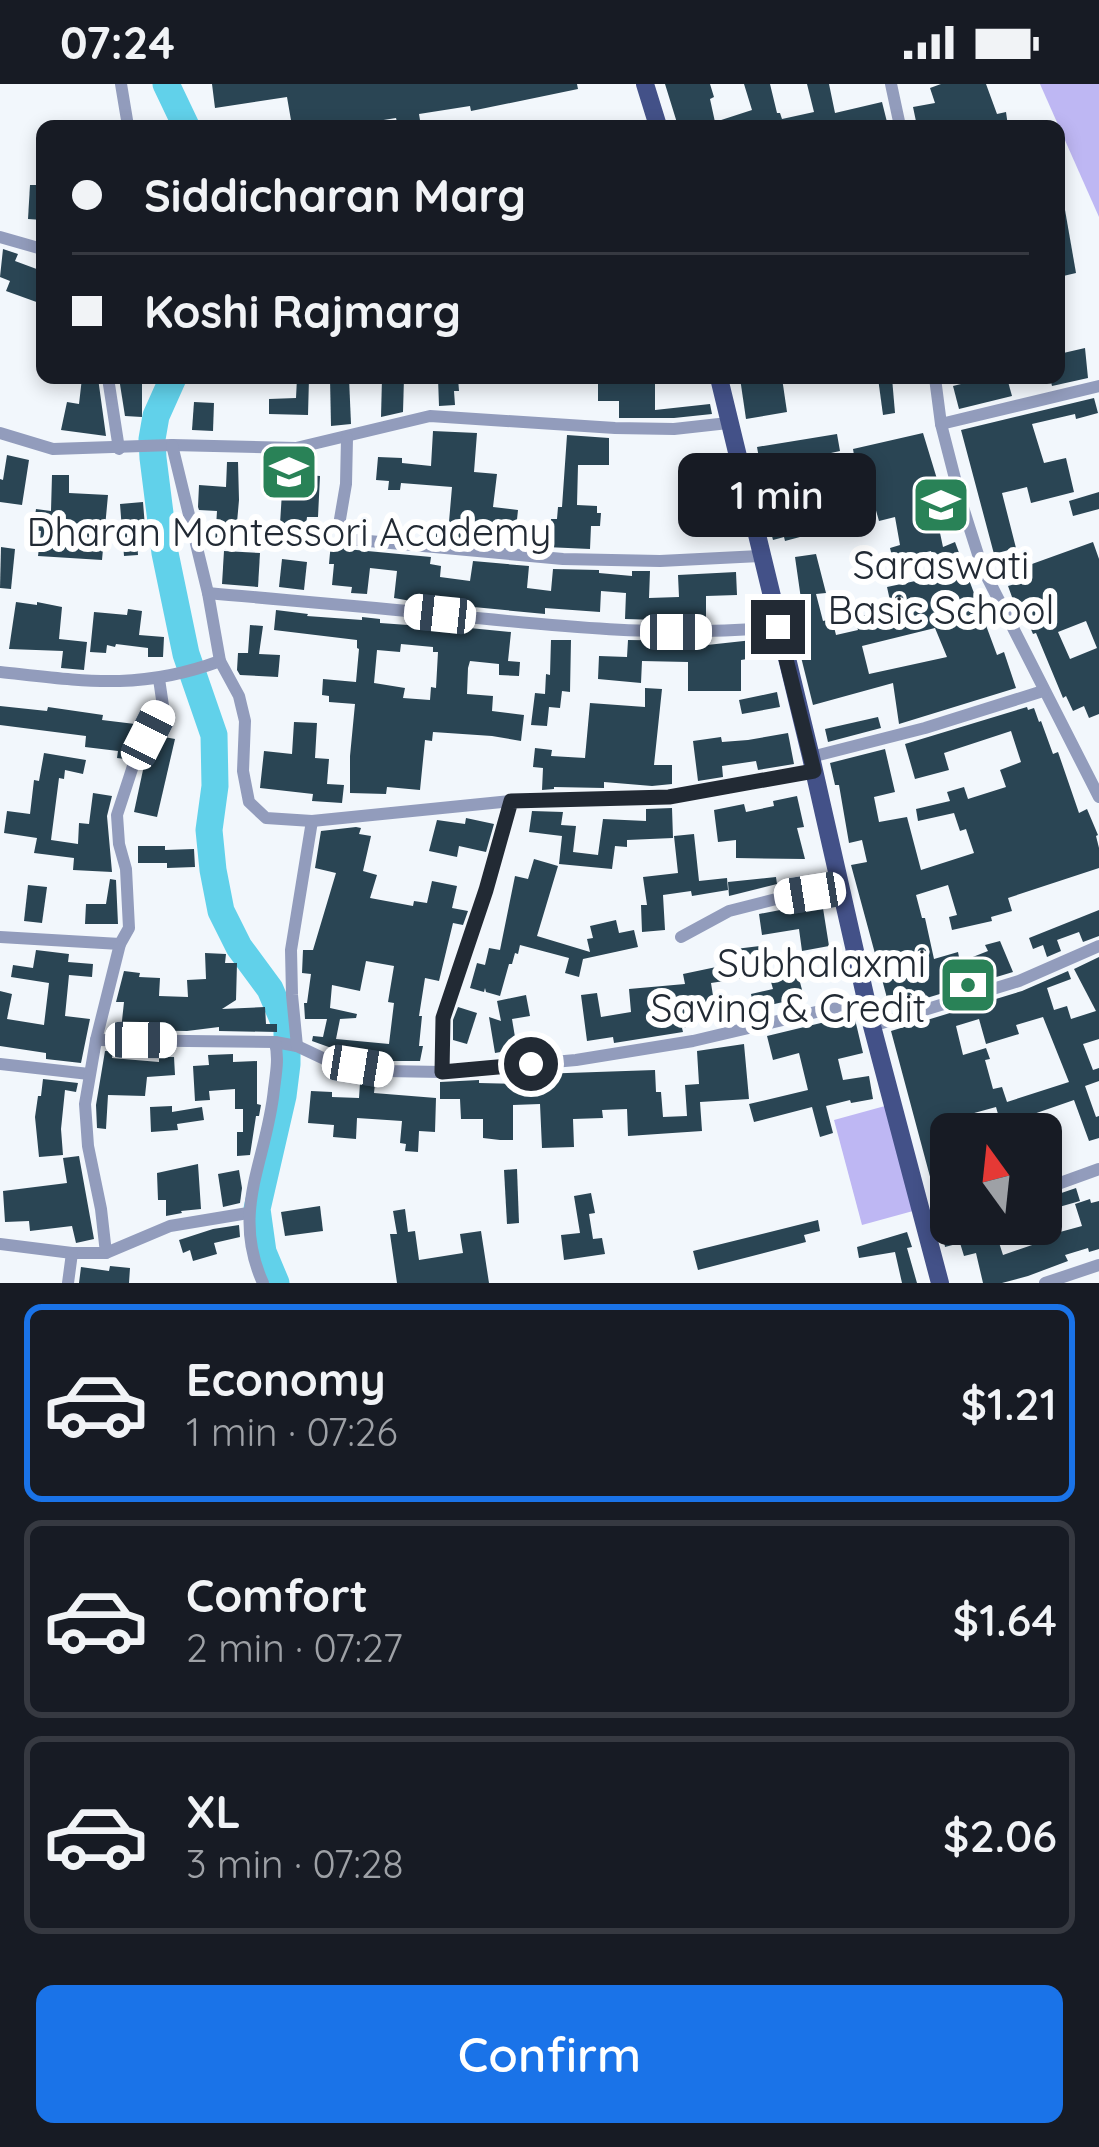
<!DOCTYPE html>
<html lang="en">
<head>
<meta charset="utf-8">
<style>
  :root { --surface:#171b24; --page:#242831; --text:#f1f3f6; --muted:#9ea1a6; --line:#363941; --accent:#1a73e8 }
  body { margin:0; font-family:Quicksand,sans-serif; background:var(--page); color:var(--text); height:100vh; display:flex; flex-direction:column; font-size:45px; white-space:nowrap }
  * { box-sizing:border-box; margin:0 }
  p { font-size:39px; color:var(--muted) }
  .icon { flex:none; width:66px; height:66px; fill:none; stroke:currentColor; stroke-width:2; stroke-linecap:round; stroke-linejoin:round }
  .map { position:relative; height:1199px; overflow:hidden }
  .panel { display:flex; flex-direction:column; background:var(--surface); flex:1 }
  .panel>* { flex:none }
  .guide { position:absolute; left:36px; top:36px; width:1029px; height:264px; border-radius:18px; box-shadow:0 6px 18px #0003; display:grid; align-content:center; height:264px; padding:0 36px; background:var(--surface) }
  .needle { width:78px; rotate:345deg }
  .buttons { position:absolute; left:930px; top:1029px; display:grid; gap:24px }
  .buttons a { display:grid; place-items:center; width:132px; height:132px; border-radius:18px; background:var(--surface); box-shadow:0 6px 18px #0003; font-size:60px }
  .end { position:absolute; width:54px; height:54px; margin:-27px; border:15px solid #222a34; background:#fff; box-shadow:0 0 0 6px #fff }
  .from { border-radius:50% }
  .bubble { position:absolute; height:84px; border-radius:18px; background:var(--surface); box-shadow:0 6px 18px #0003; font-size:39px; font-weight:600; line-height:84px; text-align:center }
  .car { position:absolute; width:36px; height:72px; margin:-36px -18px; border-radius:15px; box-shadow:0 0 9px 3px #0007; background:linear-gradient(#fff 24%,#345 0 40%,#fff 0 76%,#345 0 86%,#fff 0) }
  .guide b { display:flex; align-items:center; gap:42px; height:114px; font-size:45px }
  .guide b+b { border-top:3px solid var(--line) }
  .guide i { width:30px; height:30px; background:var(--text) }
  ul { padding:21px 0 0; list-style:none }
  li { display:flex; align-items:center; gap:36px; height:198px; margin:0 24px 18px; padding:0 12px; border:6px solid var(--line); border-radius:18px }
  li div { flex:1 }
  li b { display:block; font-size:45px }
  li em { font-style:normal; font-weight:600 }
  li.selected { border-color:var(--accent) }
  li>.icon { width:108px; height:108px; stroke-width:1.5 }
  .primary-button { display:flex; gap:24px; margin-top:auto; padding:24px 36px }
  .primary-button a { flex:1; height:138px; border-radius:18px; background:var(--accent); color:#fff; font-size:48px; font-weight:600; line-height:138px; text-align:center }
  .status { display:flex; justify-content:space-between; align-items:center; height:84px; padding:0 60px; background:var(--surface); direction:ltr }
  .status svg { height:33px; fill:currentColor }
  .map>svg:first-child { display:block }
  .forest { fill:#beb7f3 }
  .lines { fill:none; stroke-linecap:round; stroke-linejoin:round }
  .river { stroke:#61d1ea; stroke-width:27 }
  .building { fill:#2a4554; fill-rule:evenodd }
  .street { stroke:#929cbc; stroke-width:12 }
  .primary { stroke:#435188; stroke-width:18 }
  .route { stroke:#222a34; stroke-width:15 }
  .labels { text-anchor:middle; stroke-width:12; stroke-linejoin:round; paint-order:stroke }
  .poi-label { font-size:39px; fill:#222a34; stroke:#fff }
</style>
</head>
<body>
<div class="status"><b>07:24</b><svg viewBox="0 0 49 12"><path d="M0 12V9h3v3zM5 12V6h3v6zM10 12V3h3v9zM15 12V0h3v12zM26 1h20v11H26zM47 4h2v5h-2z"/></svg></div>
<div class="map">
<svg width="1099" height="1199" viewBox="0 0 1099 1199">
  <rect width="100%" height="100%" fill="#f2f7fc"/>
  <!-- forest -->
  <g class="forest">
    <polygon points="1040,0 1099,0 1099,133"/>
    <polygon points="885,1022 913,1127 862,1141 834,1036"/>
  </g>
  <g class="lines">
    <!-- river -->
    <g class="river">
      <polyline points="166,0 186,42"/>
      <polyline points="173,294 156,332 152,355 153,374 165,469 186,570 214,651 215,702 209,746 213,786 221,827 239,863 270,905 287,945 287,980 283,1012 257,1125 263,1168 276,1199"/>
    </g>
  </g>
  <!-- building -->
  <g class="building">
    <polygon points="212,0 577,0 578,5 471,27 470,22 419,30 421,42 398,42 396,34 346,42 292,42 287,13 215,24"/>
    <polygon points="665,0 710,0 714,13 710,15 715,38 752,26 744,0 770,0 777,29 780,29 782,35 814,28 807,0 829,0 835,29 882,18 887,38 872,42 678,42"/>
    <polygon points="941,0 986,0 997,30 1006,28 1008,42 953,42 952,39 917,42 913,23 935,19 930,4"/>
    <polygon points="30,101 42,101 42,136 28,135"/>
    <polygon points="1065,126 1076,189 1059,193 1059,127"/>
    <polygon points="3,165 18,170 15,177 42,187 42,220 6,207 10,197 0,193"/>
    <polygon points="1085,264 1088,294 1052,302 1050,294 1059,294 1059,270"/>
    <polygon points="82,294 98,294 106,352 61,346 67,318 79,320"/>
    <polygon points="119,294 142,294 142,333 125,332"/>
    <polygon points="297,294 309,294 308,331 269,330 269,315 296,314"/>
    <polygon points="330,294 349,294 351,340 331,342"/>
    <polygon points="382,294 404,294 403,328 381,333"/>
    <polygon points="438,294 458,294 459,307 454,307 455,321 439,322"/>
    <polygon points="598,294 655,294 655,326 710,320 712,330 674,334 619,334 619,317 598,317"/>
    <polygon points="740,294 782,294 787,328 746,335"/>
    <polygon points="878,294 892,294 895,329 883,331"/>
    <polygon points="985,294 1007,294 1012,312 959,325 953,302"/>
    <polygon points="1094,314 1098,329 1076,335 1075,330 1032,340 1044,379 1066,374 1074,408 1031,419 1027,403 1002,409 1016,464 994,470 961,346"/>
    <polygon points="194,318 214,319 213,347 192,346"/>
    <polygon points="433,347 477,349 474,388 497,390 493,423 518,426 516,445 482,442 480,457 436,453 437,437 449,438 452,403 401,399 400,406 388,406 389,397 376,396 378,373 402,374 402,379 431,382"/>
    <path d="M923 349 937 395 929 397 943 463 955 458 997 571 1004 568 1016 604 899 640 893 599 813 621 794 545 797 544 791 518 801 515 795 473 816 470 826 509 816 510 823 537 832 535 836 551 858 546 854 532 893 530 887 503 939 492 931 467 893 476 890 464 900 461 895 433 879 437 873 416 821 431 826 446 785 457 784 453 773 456 759 401 756 381 760 380 757 363 837 350 840 367 813 373 818 405 858 395 853 365ZM935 544 947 573 869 590 862 562Z"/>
    <polygon points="567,351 609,354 609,381 578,381 577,421 597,422 597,429 601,429 600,442 591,442 590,465 546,463 546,453 550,453 551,435 557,435 558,423 562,423"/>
    <polygon points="7,371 29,376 22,421 0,418 0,395 3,396"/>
    <polygon points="284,375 295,375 295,390 320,392 318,433 307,433 306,441 280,440 282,408 261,406 262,384 284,385"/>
    <polygon points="227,378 238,378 239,416 235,461 215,459 217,427 199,426 198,423 199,401 226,403"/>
    <polygon points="718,390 718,409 707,409 709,434 706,434 706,444 688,446 687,436 681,436 680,391"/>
    <polygon points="52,391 69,391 69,409 108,411 102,476 38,472 41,447 33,446 36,425 51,427"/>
    <polygon points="1099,408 1099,425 1073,432 1069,417"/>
    <polygon points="143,418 145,443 136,444 138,471 124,472 120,420"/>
    <polygon points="331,458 346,465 431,473 430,480 441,482 440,493 470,497 473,477 529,482 527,504 551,507 553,485 599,486 599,489 632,492 632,487 650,487 649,514 679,513 678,491 736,488 737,511 706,512 706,536 693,537 625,535 626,509 601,507 600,528 545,524 545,530 411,517 394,514 397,487 370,484 367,510 351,509 352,503 332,501 334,480 329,480"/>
    <path d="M1093 458 1099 475V630L1089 634 1084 622 1073 627 1066 612 1063 614 1036 549 1033 550 1021 522 1016 524 1008 502 1015 500 1010 488ZM1086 537 1097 564 1070 575 1058 548Z"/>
    <polygon points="1,463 15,465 11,505 0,504"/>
    <polygon points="224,467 260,469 258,503 222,500"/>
    <polygon points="282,475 307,478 304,506 279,503"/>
    <polygon points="16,518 37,521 37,518 62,523 59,555 87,558 84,586 61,584 63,567 9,565"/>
    <polygon points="128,525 142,527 139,551 164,553 163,573 148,573 148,564 116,560 115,563 107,561 106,569 90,568 94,528 127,531"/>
    <path d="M276 526 308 530 307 532 362 536V533L380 535V539L408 541 409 538 511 548 508 577 520 578 519 592 499 591V580L470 577 468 584 467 610 493 612 492 627 524 631 521 657 492 652 433 648 432 657 425 656 420 706 387 703 386 710 350 709V672L355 620 329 618V612L322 611 323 595 356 598 359 565 357 564V556L274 546ZM401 560 433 563V568H438L436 604 431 603 430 616 403 614 405 604 374 599 377 566 400 568Z"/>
    <polygon points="250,541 263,542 259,570 280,571 278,593 240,591 237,586 238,569 248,569"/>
    <polygon points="762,555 765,572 741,576 741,607 688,607 688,578 642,577 641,599 598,595 599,572 627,573 628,556 707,557 707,561"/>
    <polygon points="551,556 571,556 570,608 562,607 560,624 549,623 547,642 531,641 535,609 545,610 546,590 550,591"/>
    <polygon points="645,604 662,605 654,681 672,681 672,700 652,702 604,698 604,704 554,703 554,705 542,706 543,684 533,683 535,664 552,666 551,672 585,674 590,619 645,623"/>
    <polygon points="777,608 780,623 742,630 739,616"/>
    <polygon points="0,622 47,627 48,623 103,631 102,636 135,640 133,659 125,675 117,674 118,667 85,663 86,652 0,641"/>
    <polygon points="1027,623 1028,626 1034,624 1039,638 1041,637 1053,670 1058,668 1079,729 1087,725 1098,751 1096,752 1099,764 1099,784 1008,814 1012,827 991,833 992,837 952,846 949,833 957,831 948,801 916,811 922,834 925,834 934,875 958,868 960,878 988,867 985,861 1000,857 1013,888 890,925 851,781 867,778 862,756 849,759 839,701 835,701 830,679 885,665 895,708 874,713 879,738 907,733 921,786 974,769 966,745 960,747 954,729 918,737 916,725 950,717 947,708 964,703 968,715 1006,703 1000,686 1021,678 1011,647 944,669 949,686 915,695 905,660"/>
    <polygon points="878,633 881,644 828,658 825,645"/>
    <polygon points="294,638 317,639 315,674 329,675 327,700 344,701 342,719 312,717 313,710 260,704 264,667 292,670"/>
    <polygon points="788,649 794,680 758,686 756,677 722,682 723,693 698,697 693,657 721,653 722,658 748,656"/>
    <polygon points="159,652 175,655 157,733 134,728 143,686"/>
    <polygon points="44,669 86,676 83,690 65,686 64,695 59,694 51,756 78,760 79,739 89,740 93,709 112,712 107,732 112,788 73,786 74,774 34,769 37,754 4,749 7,727 30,730 34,696 39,697"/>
    <polygon points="797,712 804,743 797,744 805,775 736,774 736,756 718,758 714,726 744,720 746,728 774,722 773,717"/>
    <polygon points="672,724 673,754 627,756 627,763 615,762 612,785 559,780 562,752 529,748 532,727 563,728 561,741 576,742 573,768 598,771 603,735 646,737 646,725"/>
    <polygon points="466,734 494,740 486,768 459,762 457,773 429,767 437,736 465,740"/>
    <path d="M356 743 361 744 359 750 371 752 363 787 377 791 370 814 413 822 414 817 427 819 432 797 457 802 452 824 468 827 463 841 453 839 439 897 425 894 419 932H422L419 962H423L420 977H386L336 968 337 966 312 957 313 952 323 953 327 935H305L304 919H307L311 890 302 889 303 866H313L336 789 315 784 321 747ZM366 877 394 882 388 918 394 919 389 960 336 955 340 935 356 934 357 930 330 924 332 901 360 907Z"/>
    <polygon points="694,750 699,797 727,794 728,806 692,812 691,807 663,811 665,846 642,848 641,821 647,821 643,793 678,789 674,752"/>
    <polygon points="138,762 165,762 165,766 194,765 195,783 167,784 167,779 138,779"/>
    <polygon points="534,775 558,782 537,852 590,868 587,855 593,854 590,842 616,836 619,849 634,846 638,863 583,875 579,893 565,889 569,874 520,861 518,870 515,869 512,880 509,880 500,912 486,908 485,904 484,908 470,904 477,879 485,881 489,864 500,866 515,792 528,795"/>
    <polygon points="776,793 777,800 729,812 728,798"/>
    <polygon points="110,795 116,796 118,840 85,840 86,820 106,820"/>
    <polygon points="28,801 47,803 42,839 24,837"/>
    <polygon points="822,818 829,862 802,867 799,845 762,851 759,830"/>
    <polygon points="1099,826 1099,852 1083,858 1079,848 1057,856 1061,867 1047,873 1043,861 1033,865 1029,854"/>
    <polygon points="768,861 770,875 742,879 744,894 711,899 714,918 684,922 686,944 682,944 683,948 614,959 613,953 587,957 581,911 597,909 601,933 631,928 629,905 685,900 683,890 721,882 719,867"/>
    <polygon points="36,866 69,870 68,878 93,880 92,893 69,891 65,932 90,935 81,979 46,975 46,969 0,962 0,907 12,910 7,935 44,941 49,899 11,893 13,881 33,884"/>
    <polygon points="205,869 226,870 225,879 237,879 236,916 222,925 265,923 266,940 277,940 277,948 219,947 219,943 187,947 121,946 124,918 116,918 124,887 140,889 139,893 160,894 159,912 188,913 187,896 206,895"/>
    <path d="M1099 873V955L1083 960 1093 986 1099 984V997L1085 1002 1096 1033 1099 1032V1054L1089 1057 1074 1016 1025 1033 1024 1030 1000 1037 996 1023 967 1031 969 1036 965 1037 968 1050H951V1127L940 1130 891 947 1022 907 1068 887 1071 895 1047 904 1054 926 1067 922 1071 935 1096 927 1074 885ZM1043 933 1069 998 1007 1018 1002 1003 993 1005 985 976 990 975 986 964 963 971 956 942 979 935 986 960 1019 950 1016 941Z"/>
    <polygon points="798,891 804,913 754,925 751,910 773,905 771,898"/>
    <polygon points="526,911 530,932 512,935 517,965 495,969 489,933 501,937 497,917"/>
    <polygon points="458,923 477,929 467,960 453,956 453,936"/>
    <polygon points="854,931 863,969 838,975 843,996 869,992 873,1015 851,1019 850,1016 826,1022 833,1049 820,1053 812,1023 754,1038 749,1020 808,1006 799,969 773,976 767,952"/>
    <polygon points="744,960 749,1015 700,1018 702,1047 628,1052 627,1025 602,1026 603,1034 573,1035 574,1063 542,1064 540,1020 513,1021 513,1056 500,1056 483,1054 483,1035 461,1035 460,1015 440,1015 440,998 479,996 479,999 517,1000 517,995 539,994 538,990 655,986 656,1008 661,1008 663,1033 687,1032 685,1001 699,1000 697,967"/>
    <polygon points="105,967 113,967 112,974 159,978 159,973 174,973 175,991 147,993 145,1012 108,1011 106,1045 97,1044 96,1021"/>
    <polygon points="233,970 233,978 257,977 257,1020 261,1021 259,1032 256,1032 250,1071 237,1072 237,1048 243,1048 243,1025 235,1025 235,1005 209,1007 210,1016 195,1017 193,982 209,981 208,971"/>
    <polygon points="43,995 78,999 76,1008 65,1006 61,1045 63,1071 39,1073 35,1033 38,1012 41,1012"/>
    <polygon points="360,999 375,1000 374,1009 436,1014 435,1048 419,1047 418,1068 405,1067 406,1060 400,1059 402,1037 357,1034 356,1055 333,1053 334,1041 308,1039 311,1007 332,1008 332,1013 359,1014"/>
    <polygon points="172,1022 172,1028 202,1023 204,1036 177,1040 178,1046 151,1048 150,1023"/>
    <polygon points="79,1072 94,1155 76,1159 72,1142 30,1147 29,1137 5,1138 3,1107 67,1099 63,1074"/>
    <polygon points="198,1080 201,1125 181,1127 182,1129 166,1132 166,1116 158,1116 157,1089"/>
    <polygon points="517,1085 519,1139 507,1140 504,1086"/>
    <polygon points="239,1086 242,1104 240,1119 223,1123 218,1090"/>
    <polygon points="1076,1104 1080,1117 1052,1125 1060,1148 1082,1142 1075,1120 1090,1115 1091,1119 1099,1117 1099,1165 1089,1168 1088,1164 1065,1171 1068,1177 1028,1192 1002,1199 983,1199 976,1169 964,1172 960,1159 945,1163 943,1151 968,1140 993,1140 1003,1171 1038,1159 1031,1140 1041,1140 1041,1116"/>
    <polygon points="591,1109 595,1129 589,1130 593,1155 602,1154 605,1170 564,1176 561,1151 580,1149 574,1112"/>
    <polygon points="320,1122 323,1147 285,1152 281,1128"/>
    <polygon points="405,1125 408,1148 415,1147 419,1176 463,1169 460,1150 481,1147 489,1199 397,1199 390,1150 397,1150 393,1127"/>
    <polygon points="818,1136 820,1147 804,1151 806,1158 698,1186 693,1167"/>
    <polygon points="239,1141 240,1153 214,1159 217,1170 193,1177 190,1166 183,1169 179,1156 213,1145"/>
    <polygon points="907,1148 912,1163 907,1164 917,1199 902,1199 895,1168 859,1174 857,1163"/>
    <polygon points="110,1182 130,1184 129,1199 79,1199 81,1183 109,1187"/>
  </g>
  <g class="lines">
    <!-- street -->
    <g class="street">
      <polyline points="121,0 128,42"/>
      <polyline points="891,0 900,42"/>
      <polyline points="0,153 42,165"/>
      <polyline points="108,294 119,365"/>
      <polyline points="935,294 941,340 960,414 982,483 1099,713"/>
      <polyline points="941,340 1099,302"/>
      <polyline points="0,349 53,365 172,361 296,364 430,332 615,344 674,345 728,339"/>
      <polyline points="347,354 346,400 339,441 341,449 347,455 563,475 660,477 760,472"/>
      <polyline points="172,361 208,509 220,577 239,612 245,637 243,687 249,718 266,734 312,737 511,717 669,713 814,687"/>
      <path d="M208 509C284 516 361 522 438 530 552 542 664 554 779 543"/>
      <path d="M0 588C83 597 139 607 220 577"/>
      <polyline points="811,673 925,644 1043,607"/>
      <polyline points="0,853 120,860"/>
      <polyline points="681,853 729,827 780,814 841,804"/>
      <polyline points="872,942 1019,897 1099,862"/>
      <polyline points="96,956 275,958 297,962 331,978 385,987 442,988 576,976 693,957 867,916"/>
      <polyline points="297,962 292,911 291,866 312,737"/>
      <polyline points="0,980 89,990"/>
      <polyline points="442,988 443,934 486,806 511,717"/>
      <polyline points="1041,1106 1099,1085"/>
      <polyline points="927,1146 951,1137"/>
      <polyline points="0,1160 72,1169 106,1169 170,1142 248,1129"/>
      <polyline points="106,1169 101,1125 88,1062 85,1020 96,956 120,860 129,844 126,785 119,760 117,731 133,682 163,622 159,595"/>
      <polyline points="68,1199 72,1169"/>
      <path d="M263 1199C230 1126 267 1077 274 1005 276 989 279 974 275 958"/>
      <polyline points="1045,1199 1099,1181"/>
    </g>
    <!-- primary -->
    <g class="primary">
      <polyline points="645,0 658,42"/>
      <polyline points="719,294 811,673 872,942 940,1199"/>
    </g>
  </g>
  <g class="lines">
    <!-- route -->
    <polyline class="route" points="531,980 442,988 443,934 486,806 511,717 669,713 814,687 778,543"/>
  </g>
  <!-- icons -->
  <defs>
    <g id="school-square" transform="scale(3)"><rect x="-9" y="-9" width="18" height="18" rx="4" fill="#298257" stroke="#fff"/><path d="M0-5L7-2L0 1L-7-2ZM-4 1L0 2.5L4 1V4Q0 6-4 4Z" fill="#fff"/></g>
    <g id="bank-square" transform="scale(3)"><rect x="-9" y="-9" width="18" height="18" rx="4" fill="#298257" stroke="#fff"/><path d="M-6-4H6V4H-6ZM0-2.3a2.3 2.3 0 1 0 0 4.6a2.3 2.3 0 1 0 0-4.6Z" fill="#fff"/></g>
  </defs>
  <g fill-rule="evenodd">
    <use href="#school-square" x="289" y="388"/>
    <use href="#school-square" x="941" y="421"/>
    <use href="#bank-square" x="968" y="901"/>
  </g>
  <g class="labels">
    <!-- poi labels -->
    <g class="poi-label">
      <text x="289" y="462">Dharan Montessori Academy</text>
      <text x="941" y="495">Saraswati<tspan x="941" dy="45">Basic School</tspan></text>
      <text x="926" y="893" text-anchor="end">Subhalaxmi<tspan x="926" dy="45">Saving &amp; Credit</tspan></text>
    </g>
  </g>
</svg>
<div class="buttons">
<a><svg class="needle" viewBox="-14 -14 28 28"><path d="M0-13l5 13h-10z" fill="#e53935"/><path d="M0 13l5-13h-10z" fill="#9ea1a6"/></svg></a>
</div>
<i class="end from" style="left:531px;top:980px"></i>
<i class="end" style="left:778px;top:543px"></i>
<div class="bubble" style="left:678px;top:369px;width:198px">1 min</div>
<i class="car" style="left:440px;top:530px;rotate:276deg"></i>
<i class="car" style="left:676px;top:548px;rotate:90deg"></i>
<i class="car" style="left:148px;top:651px;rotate:27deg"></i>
<i class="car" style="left:810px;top:809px;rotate:261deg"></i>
<i class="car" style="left:141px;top:956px;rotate:91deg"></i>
<i class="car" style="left:358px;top:982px;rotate:99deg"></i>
<div class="guide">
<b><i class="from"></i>Siddicharan Marg</b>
<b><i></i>Koshi Rajmarg</b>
</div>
</div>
<section class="panel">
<ul>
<li class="selected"><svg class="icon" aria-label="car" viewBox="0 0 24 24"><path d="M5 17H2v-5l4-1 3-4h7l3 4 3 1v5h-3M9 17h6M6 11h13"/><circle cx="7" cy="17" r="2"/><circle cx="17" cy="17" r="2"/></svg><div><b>Economy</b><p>1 min · 07:26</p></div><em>$1.21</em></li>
<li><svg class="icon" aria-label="car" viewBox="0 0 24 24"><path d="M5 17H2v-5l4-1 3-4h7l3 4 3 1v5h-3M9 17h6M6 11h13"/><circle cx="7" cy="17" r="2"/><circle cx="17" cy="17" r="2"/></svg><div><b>Comfort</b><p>2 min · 07:27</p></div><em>$1.64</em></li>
<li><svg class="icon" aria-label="car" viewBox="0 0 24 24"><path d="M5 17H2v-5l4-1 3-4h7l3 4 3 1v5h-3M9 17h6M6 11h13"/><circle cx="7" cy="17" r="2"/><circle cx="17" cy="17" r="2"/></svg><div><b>XL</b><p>3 min · 07:28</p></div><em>$2.06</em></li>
</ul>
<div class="primary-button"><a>Confirm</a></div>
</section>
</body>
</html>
